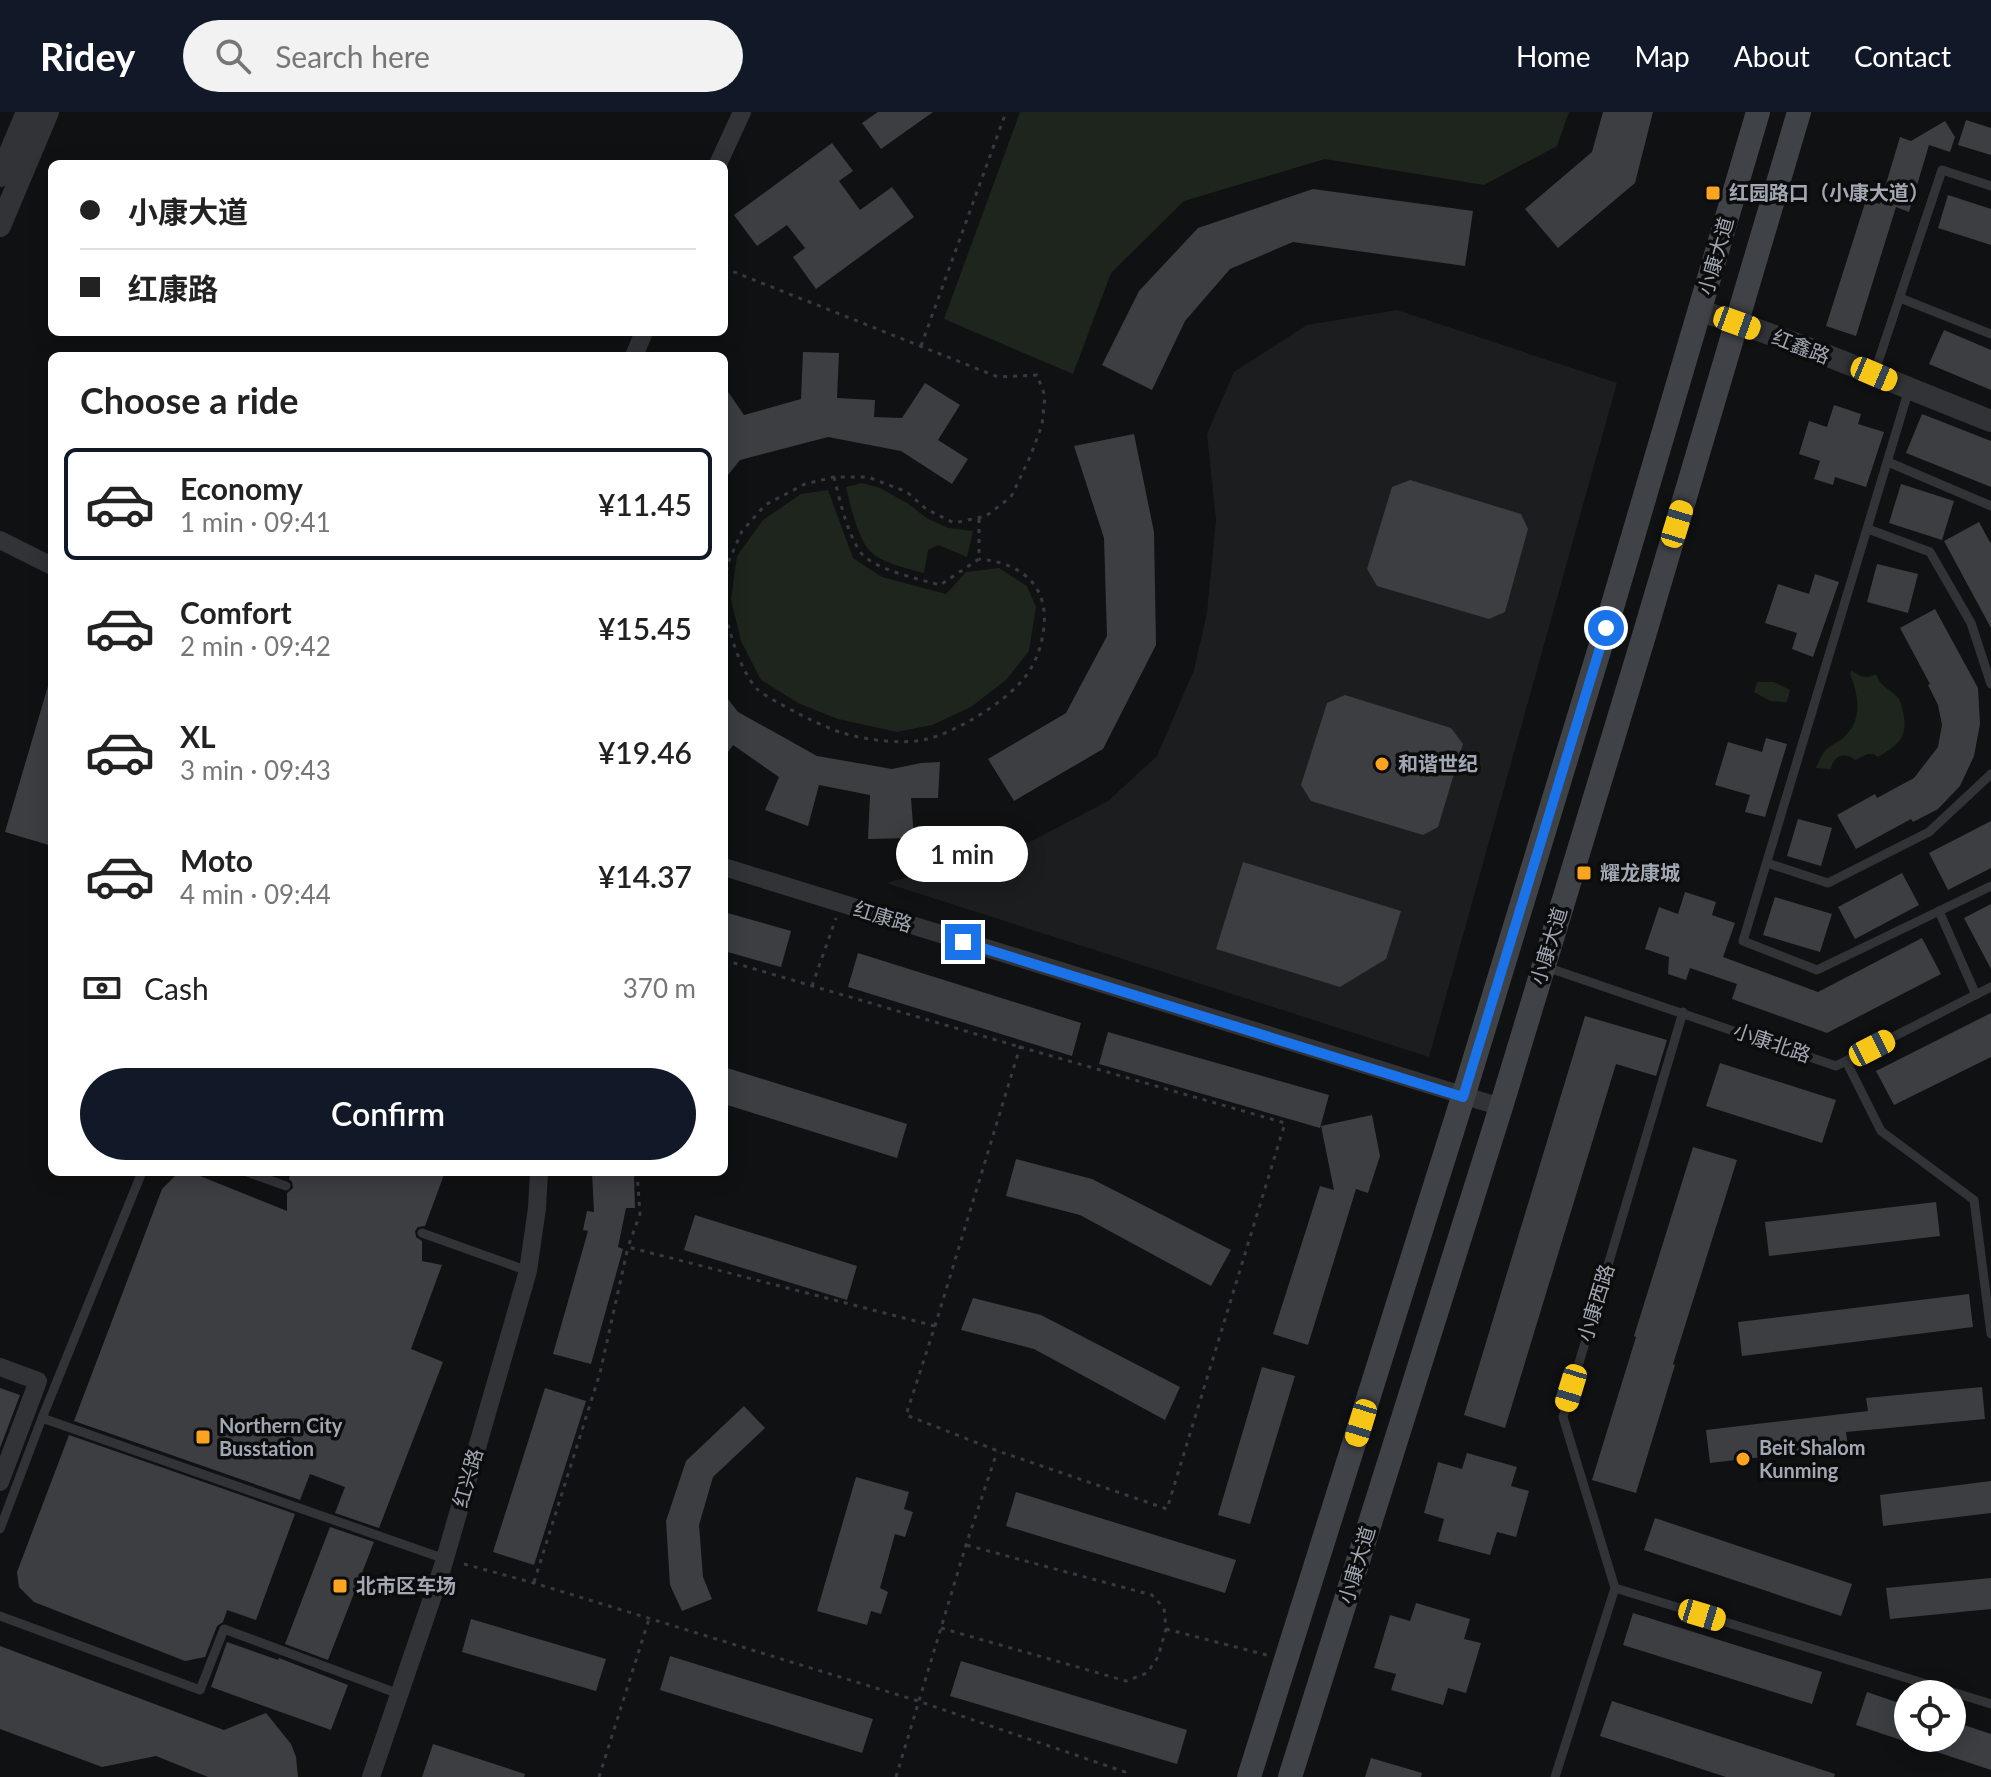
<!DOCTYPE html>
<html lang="en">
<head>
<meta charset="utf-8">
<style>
  :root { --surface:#fff; --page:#f2f2f2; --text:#222; --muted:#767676; --line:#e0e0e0; --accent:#111827 }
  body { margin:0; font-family:Lato,"Noto Sans SC",sans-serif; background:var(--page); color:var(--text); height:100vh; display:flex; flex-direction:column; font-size:30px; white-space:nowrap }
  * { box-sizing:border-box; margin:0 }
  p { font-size:26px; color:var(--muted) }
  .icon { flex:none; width:44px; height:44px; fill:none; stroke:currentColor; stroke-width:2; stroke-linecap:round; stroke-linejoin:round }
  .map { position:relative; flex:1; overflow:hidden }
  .drawer { position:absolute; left:48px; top:240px; width:680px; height:824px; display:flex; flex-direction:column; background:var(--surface); border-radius:12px; box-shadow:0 4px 20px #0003 }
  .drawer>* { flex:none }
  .guide { position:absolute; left:48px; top:48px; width:680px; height:176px; border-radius:12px; box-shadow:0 4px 20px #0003; display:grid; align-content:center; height:176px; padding:0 32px; background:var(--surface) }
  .fabs { position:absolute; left:1894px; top:1568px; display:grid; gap:16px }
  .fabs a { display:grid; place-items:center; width:72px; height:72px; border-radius:50%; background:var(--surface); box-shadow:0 4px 20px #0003; font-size:40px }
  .end { position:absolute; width:36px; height:36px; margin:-18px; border:10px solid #1a73e8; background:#fff; box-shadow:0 0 0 4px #fff }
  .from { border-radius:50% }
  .bubble { position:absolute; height:56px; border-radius:28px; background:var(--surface); box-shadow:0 4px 20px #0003; font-size:26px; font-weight:600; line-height:56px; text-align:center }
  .car { position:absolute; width:24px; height:48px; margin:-24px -12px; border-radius:10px; box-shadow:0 0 6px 2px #0007; background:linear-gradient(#f5c518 24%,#345 0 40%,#f5c518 0 76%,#345 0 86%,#f5c518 0) }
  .guide b { display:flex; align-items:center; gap:28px; height:76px; font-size:30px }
  .guide b+b { border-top:2px solid var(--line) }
  .guide i { width:20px; height:20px; background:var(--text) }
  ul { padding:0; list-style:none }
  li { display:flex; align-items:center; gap:24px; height:112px; margin:0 16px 12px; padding:0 16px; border:4px solid transparent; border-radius:12px }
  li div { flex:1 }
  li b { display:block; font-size:30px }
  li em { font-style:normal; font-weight:600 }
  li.active { border-color:var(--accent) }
  li>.icon { width:72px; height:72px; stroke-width:1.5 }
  h2 { padding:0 32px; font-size:36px; line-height:96px }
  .pay { display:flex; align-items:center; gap:20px; height:88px; padding:0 32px; font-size:30px }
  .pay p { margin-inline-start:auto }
  .action { display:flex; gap:16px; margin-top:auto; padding:16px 32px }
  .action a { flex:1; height:92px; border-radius:48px; background:var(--accent); color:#fff; font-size:32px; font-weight:600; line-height:92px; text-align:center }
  header { display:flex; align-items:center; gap:48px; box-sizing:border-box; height:112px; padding:0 40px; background:var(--accent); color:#fff }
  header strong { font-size:38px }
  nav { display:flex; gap:44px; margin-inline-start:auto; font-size:28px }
  .search { width:560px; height:72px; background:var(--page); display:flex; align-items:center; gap:20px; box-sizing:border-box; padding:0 28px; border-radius:44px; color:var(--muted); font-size:30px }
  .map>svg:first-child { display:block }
  .built { fill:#1c1d1f }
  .green { fill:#1d251d }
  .building { fill:#3c3e42 }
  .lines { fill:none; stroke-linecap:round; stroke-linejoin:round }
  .path { stroke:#373a3e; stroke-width:3; stroke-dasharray:4 6; stroke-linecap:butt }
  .service { stroke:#313337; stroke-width:9 }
  .minor { stroke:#313337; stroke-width:18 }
  .tertiary { stroke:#313337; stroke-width:22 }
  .secondary { stroke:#3f4247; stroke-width:24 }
  .route { stroke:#1a73e8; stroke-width:10 }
  .poi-dot { fill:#faa420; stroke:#0c0c0d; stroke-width:3 }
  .labels { text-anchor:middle; stroke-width:7; stroke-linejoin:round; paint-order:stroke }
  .poi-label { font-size:20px; font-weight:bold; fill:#a1a8b4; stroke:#0c0c0d; text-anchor:start }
  .street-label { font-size:20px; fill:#a1a8b4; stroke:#0c0c0d }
</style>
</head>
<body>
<header>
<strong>Ridey</strong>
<div class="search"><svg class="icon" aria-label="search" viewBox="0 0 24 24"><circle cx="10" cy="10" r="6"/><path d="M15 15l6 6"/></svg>Search here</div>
<nav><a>Home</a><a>Map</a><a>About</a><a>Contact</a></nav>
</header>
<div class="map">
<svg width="1991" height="1665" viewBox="0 0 1991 1665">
  <rect width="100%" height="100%" fill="#101112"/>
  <!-- built -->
  <polygon class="built" points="1397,198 1617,271 1429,945 886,771 1026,732 1108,689 1157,644 1194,558 1207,501 1216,408 1207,322 1234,260 1307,213"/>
  <!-- green -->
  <g class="green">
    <polygon points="1020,0 1569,0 1557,34 1484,73 1325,47 1184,89 1111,161 1073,262 944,207"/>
    <path d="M862 371 880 376 907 391 928 407 949 416 973 419 967 445 938 433 928 438 924 461C909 457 882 451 871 440 858 428 850 392 846 375Z"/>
    <polygon points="828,378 853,446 882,465 946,482 966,460 999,456 1027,474 1036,495 1029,539 1006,568 971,595 932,613 897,620 838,607 798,591 761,568 741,529 731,487 737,444 763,408 801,382"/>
    <path d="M1851 558C1859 564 1867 568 1876 562 1882 577 1890 576 1898 586 1902 591 1903 599 1904 605 1907 628 1896 634 1878 645L1874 642H1868L1855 648C1845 639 1833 644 1831 657L1816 656C1819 650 1821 643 1825 639 1831 632 1840 630 1846 623 1863 606 1858 582 1850 562Z"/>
    <polygon points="1757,570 1774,570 1790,578 1787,590 1770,589 1754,580"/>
  </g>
  <!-- building -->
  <g class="building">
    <polygon points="878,0 933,0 881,37 862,11"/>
    <polygon points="1603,0 1653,0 1635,71 1558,136 1525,97 1592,40"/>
    <polygon points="1966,8 1991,16 1991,43 1958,33"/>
    <polygon points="1945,9 1955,25 1950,40 1929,33 1909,100 1896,95 1856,224 1826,214 1866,88 1880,92 1900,25 1911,29"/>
    <polygon points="832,31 853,59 839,69 860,98 892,75 914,105 816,177 793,145 805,136 787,113 757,134 734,103"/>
    <polygon points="1313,77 1473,99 1465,154 1293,130 1230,157 1185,209 1152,278 1102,253 1139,179 1198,116"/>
    <polygon points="1948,83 1991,97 1991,133 1938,116"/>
    <polygon points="1944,218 1991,238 1991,278 1929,252"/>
    <polygon points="803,240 839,241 837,286 875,288 874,305 902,306 925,271 960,293 938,328 968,347 952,372 901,339 828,325 740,348 724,368 724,274 744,303 801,287"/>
    <polygon points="1834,293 1861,302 1858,312 1884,320 1866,375 1835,365 1833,373 1814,367 1820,349 1799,342 1809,309 1827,315"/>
    <polygon points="1922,302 1991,329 1991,375 1906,341"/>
    <polygon points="1134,322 1154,420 1156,533 1103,637 1014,689 988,647 1066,601 1107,524 1104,426 1074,334"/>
    <polygon points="1410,368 1521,402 1528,417 1505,500 1489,507 1377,474 1367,457 1392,375"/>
    <polygon points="1901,372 1954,389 1942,428 1889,411"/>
    <polygon points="1979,410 1991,432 1991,516 1944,429"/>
    <polygon points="1877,452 1918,462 1908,501 1867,490"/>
    <polygon points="1815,462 1839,470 1813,545 1792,537 1797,521 1765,511 1778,472 1809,482"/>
    <polygon points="1935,497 1978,576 1980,612 1974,644 1960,674 1938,697 1913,710 1911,707 1856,737 1837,703 1875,682 1877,686 1914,666 1938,635 1942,613 1938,593 1928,573 1930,572 1900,516"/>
    <polygon points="48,574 52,574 52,734 5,720"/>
    <polygon points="724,582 738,600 817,644 892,657 921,651 940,650 938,686 911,686 914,726 868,727 870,683 819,673 808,714 765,698 779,665 733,633 724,645"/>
    <polygon points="1345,583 1451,616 1463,632 1438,715 1423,723 1311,689 1301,673 1327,591"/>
    <polygon points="1766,626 1787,632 1765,705 1745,700 1750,683 1715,673 1728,630 1762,640"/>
    <polygon points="1798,707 1832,716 1821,754 1787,744"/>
    <polygon points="1991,709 1991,756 1948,778 1929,741"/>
    <polygon points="1243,750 1401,799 1386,847 1340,875 1216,837"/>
    <polygon points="1902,761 1919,793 1855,827 1838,795"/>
    <polygon points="1685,780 1716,790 1712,803 1735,811 1723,845 1818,880 1922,826 1941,862 1827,921 1732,887 1737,872 1690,856 1686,868 1668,862 1669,845 1645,837 1659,795 1678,802"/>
    <polygon points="1775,785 1832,802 1820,840 1763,823"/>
    <polygon points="1991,792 1991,857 1964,806"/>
    <polygon points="724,800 791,819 781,855 724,839"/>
    <polygon points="858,841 1081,911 1072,944 848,875"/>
    <polygon points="1991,901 1991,945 1894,993 1876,959"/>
    <polygon points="1585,904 1667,928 1656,964 1616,952 1505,1316 1464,1303"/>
    <polygon points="1108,920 1329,983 1320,1016 1099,952"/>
    <polygon points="1720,951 1836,988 1822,1031 1706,994"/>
    <polygon points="724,955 907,1012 897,1046 724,992"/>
    <polygon points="1372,1003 1380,1044 1368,1081 1356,1077 1308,1233 1273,1222 1320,1074 1334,1078 1321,1014"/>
    <polygon points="1693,1035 1737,1048 1673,1252 1675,1253 1636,1381 1592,1368 1636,1225 1634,1224"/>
    <polygon points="1016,1047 1092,1067 1231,1138 1211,1174 1080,1103 1006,1084"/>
    <polygon points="291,1060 445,1060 425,1114 418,1115 415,1119 416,1125 422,1129 422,1149 442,1153 411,1237 443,1250 379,1416 335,1401 345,1375 310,1362 300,1388 74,1309 162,1077 177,1062 195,1062 287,1099 287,1081 293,1076 292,1070 289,1067"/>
    <polygon points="592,1060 634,1060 635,1096 626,1096 618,1135 623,1137 591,1252 553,1242 588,1119 583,1118 587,1099 594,1100"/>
    <polygon points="1936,1090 1940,1124 1769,1144 1765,1110"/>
    <polygon points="695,1103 857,1154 847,1188 684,1138"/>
    <polygon points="1969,1182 1973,1215 1742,1244 1738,1210"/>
    <polygon points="973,1186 1041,1203 1180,1275 1165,1308 1034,1237 961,1218"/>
    <polygon points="1262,1255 1295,1264 1250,1412 1218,1403"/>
    <polygon points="1982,1275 1985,1307 1846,1320 1848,1335 1710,1351 1706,1318 1868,1299 1866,1286"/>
    <polygon points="0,1276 20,1283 0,1336"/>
    <polygon points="545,1276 586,1289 534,1453 493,1440"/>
    <polygon points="744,1294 765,1316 713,1365 699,1413 703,1465 712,1487 682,1499 670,1473 666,1409 686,1349"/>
    <polygon points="69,1323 295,1402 256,1508 227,1498 223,1510 217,1514 205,1545 185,1549 34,1490 19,1475 17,1460"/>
    <polygon points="1467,1341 1517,1355 1511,1374 1529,1379 1516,1425 1497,1420 1490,1443 1438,1429 1444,1407 1424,1401 1438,1350 1462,1357"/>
    <polygon points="856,1365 909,1380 904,1397 913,1400 905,1425 895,1422 880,1476 888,1480 881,1502 871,1499 867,1513 817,1499"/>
    <polygon points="1991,1369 1991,1401 1883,1414 1880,1383"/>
    <polygon points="1016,1380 1236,1448 1225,1481 1006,1414"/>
    <polygon points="1655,1406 1852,1472 1841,1504 1644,1438"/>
    <polygon points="330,1415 374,1430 328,1548 285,1532"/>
    <polygon points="1991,1466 1991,1497 1890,1507 1886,1476"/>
    <polygon points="1416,1491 1470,1507 1464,1527 1481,1531 1466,1581 1448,1576 1443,1593 1391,1578 1396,1562 1374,1556 1390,1503 1410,1509"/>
    <polygon points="1633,1501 1822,1560 1812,1592 1623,1533"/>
    <polygon points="471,1507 606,1547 596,1579 462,1540"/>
    <polygon points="227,1530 278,1548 279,1546 348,1573 331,1618 211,1575"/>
    <polygon points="0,1534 224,1618 266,1601 291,1632 296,1645 298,1665 208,1665 156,1644 102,1655 0,1617"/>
    <polygon points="670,1544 873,1607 862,1641 660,1578"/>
    <polygon points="961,1549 1187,1618 1177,1652 950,1584"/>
    <polygon points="1867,1580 1908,1594 1908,1626 1952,1626 1952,1609 1991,1622 1991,1658 1856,1613"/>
    <polygon points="1612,1589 1835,1662 1834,1665 1726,1665 1600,1624"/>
    <polygon points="433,1632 525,1662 524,1665 422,1665"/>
    <polygon points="1371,1646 1422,1661 1421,1665 1365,1665"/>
  </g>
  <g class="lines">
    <!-- path -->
    <g class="path">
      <polyline points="724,156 998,265 1037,263 1045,284 1042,313 1030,345 1011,385 986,404 954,411 926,397 907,380 868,365 834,365 805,372 765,393 742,419 728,451 724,472"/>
      <polyline points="921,234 1006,0"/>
      <path d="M834 365C840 389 846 417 859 438 870 457 919 467 940 473L979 447V405"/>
      <path d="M724 493C728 517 740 559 757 577 764 584 799 602 809 607 820 612 832 618 843 621 865 628 905 633 927 627 956 620 1000 593 1020 571 1033 557 1040 540 1043 522 1051 476 1024 451 979 447"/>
      <polyline points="724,848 1020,935"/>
      <polyline points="812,874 836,806"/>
      <polygon points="1020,935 1285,1011 1167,1397 998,1339 906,1303 935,1214"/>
      <polyline points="637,1060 640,1102 628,1135 935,1214"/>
      <polyline points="464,1452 534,1471 918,1589 1125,1660 1124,1665"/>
      <polyline points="534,1470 600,1261 628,1135"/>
      <polyline points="941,1516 1126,1569 1147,1561 1158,1545 1166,1517 1164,1496 1152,1483 966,1433"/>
      <polyline points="1166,1517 1267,1543"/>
      <polyline points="599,1665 649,1507"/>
      <polyline points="896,1665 966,1433 997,1340"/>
    </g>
    <!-- service -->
    <g class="service">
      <polyline points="1900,186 1991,222"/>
      <polyline points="1874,262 1942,58 1991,74"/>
      <polyline points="1909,277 1743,829 1817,858 1991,774"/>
      <polyline points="1888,350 1991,394"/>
      <polyline points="1868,417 1930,440 1971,511 1991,572"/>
      <polyline points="1767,751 1828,771 1929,720 1991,662"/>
      <polyline points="1939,799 1976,883"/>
      <polyline points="1546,855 1836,954 1991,875"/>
      <polyline points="1846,949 1881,1019 1974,1088 1991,1222"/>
      <polyline points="247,1060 286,1074"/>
      <polyline points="422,1121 528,1159"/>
      <polyline points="42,1306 445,1447"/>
      <polyline points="0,1417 42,1306 142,1060"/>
      <polyline points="1615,1476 1991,1592"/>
      <polyline points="0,1504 200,1578 224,1517 399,1582"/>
      <polyline points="1555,1665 1615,1476 1563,1305 1683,900"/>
    </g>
    <!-- minor -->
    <g class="minor">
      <polyline points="718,52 742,0"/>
      <polyline points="634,244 644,220"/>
      <polyline points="0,428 52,454"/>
      <polyline points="724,755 1501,995"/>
      <polyline points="0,1255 38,1269 0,1370"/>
      <polyline points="371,1665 442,1457 528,1159 537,1096 539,1060"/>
    </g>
    <!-- tertiary -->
    <g class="tertiary">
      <polyline points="0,64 27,0"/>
      <polyline points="0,114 48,0"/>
      <path d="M1700 199C1799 229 1894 271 1991 309"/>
    </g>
    <!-- secondary -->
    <g class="secondary">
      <polyline points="1249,1665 1463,985 1606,516 1758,0"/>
      <polyline points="1290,1665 1501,995 1643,527 1799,0"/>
    </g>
  </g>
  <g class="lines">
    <!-- route -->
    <polyline class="route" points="963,830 1463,985 1606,516"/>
  </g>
  <!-- markers -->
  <g class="poi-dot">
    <rect x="1705" y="73" width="16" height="16" rx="4"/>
    <circle cx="1382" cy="652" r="8"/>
    <rect x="1576" y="753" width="16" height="16" rx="4"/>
    <rect x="195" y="1317" width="16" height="16" rx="4"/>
    <circle cx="1743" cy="1347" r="8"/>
    <rect x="332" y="1466" width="16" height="16" rx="4"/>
  </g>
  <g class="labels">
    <!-- poi labels -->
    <g class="poi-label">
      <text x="1729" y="88">红园路口（小康大道）</text>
      <text x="1398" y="659">和谐世纪</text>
      <text x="1600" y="768">耀龙康城</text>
      <text x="219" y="1321">Northern City<tspan x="219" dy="23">Busstation</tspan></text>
      <text x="1759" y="1343">Beit Shalom<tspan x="1759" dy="23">Kunming</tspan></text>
      <text x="356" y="1481">北市区车场</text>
    </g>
    <!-- street labels -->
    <g class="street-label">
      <text transform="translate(1716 144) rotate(-74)" y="7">小康大道</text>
      <text transform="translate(1801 235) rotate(21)" y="7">红鑫路</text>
      <text transform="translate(883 805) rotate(17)" y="7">红康路</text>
      <text transform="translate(1549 834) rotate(-73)" y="7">小康大道</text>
      <text transform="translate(1772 931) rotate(19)" y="7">小康北路</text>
      <text transform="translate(1596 1191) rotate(-73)" y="7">小康西路</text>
      <text transform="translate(468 1366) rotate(-74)" y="7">红兴路</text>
      <text transform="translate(1357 1453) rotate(-73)" y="7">小康大道</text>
    </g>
  </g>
</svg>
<div class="fabs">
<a><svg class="icon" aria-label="locate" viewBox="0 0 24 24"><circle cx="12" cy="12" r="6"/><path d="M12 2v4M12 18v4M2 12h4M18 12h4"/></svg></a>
</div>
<i class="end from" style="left:1606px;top:516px"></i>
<i class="end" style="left:963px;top:830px"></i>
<div class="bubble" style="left:896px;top:714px;width:132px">1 min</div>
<i class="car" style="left:1737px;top:211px;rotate:110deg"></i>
<i class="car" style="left:1874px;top:262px;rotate:113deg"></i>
<i class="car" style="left:1677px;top:412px;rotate:17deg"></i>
<i class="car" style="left:1872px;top:936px;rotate:63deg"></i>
<i class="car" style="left:1571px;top:1276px;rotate:197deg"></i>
<i class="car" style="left:1361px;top:1311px;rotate:197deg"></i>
<i class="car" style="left:1702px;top:1503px;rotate:107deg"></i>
<div class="guide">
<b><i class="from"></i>小康大道</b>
<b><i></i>红康路</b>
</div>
<section class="drawer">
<h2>Choose a ride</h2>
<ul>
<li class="active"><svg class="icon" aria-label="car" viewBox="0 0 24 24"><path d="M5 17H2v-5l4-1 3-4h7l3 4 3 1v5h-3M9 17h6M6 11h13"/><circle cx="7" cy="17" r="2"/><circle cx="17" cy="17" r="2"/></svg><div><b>Economy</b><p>1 min · 09:41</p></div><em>¥11.45</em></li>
<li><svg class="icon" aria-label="car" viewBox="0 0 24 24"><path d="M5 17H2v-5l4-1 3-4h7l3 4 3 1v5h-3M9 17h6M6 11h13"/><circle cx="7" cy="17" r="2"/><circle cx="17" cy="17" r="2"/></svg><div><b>Comfort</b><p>2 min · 09:42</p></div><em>¥15.45</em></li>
<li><svg class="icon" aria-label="car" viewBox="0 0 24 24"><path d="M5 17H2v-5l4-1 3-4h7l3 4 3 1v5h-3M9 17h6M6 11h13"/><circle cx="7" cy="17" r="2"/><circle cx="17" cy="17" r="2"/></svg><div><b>XL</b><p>3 min · 09:43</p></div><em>¥19.46</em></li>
<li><svg class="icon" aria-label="car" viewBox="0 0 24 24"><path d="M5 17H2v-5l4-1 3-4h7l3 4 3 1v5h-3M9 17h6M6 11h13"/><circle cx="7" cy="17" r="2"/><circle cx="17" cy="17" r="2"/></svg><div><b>Moto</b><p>4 min · 09:44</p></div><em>¥14.37</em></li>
</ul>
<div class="pay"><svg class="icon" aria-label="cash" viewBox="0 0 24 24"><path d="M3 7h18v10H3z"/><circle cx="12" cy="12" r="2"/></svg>Cash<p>370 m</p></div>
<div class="action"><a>Confirm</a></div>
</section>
</div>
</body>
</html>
